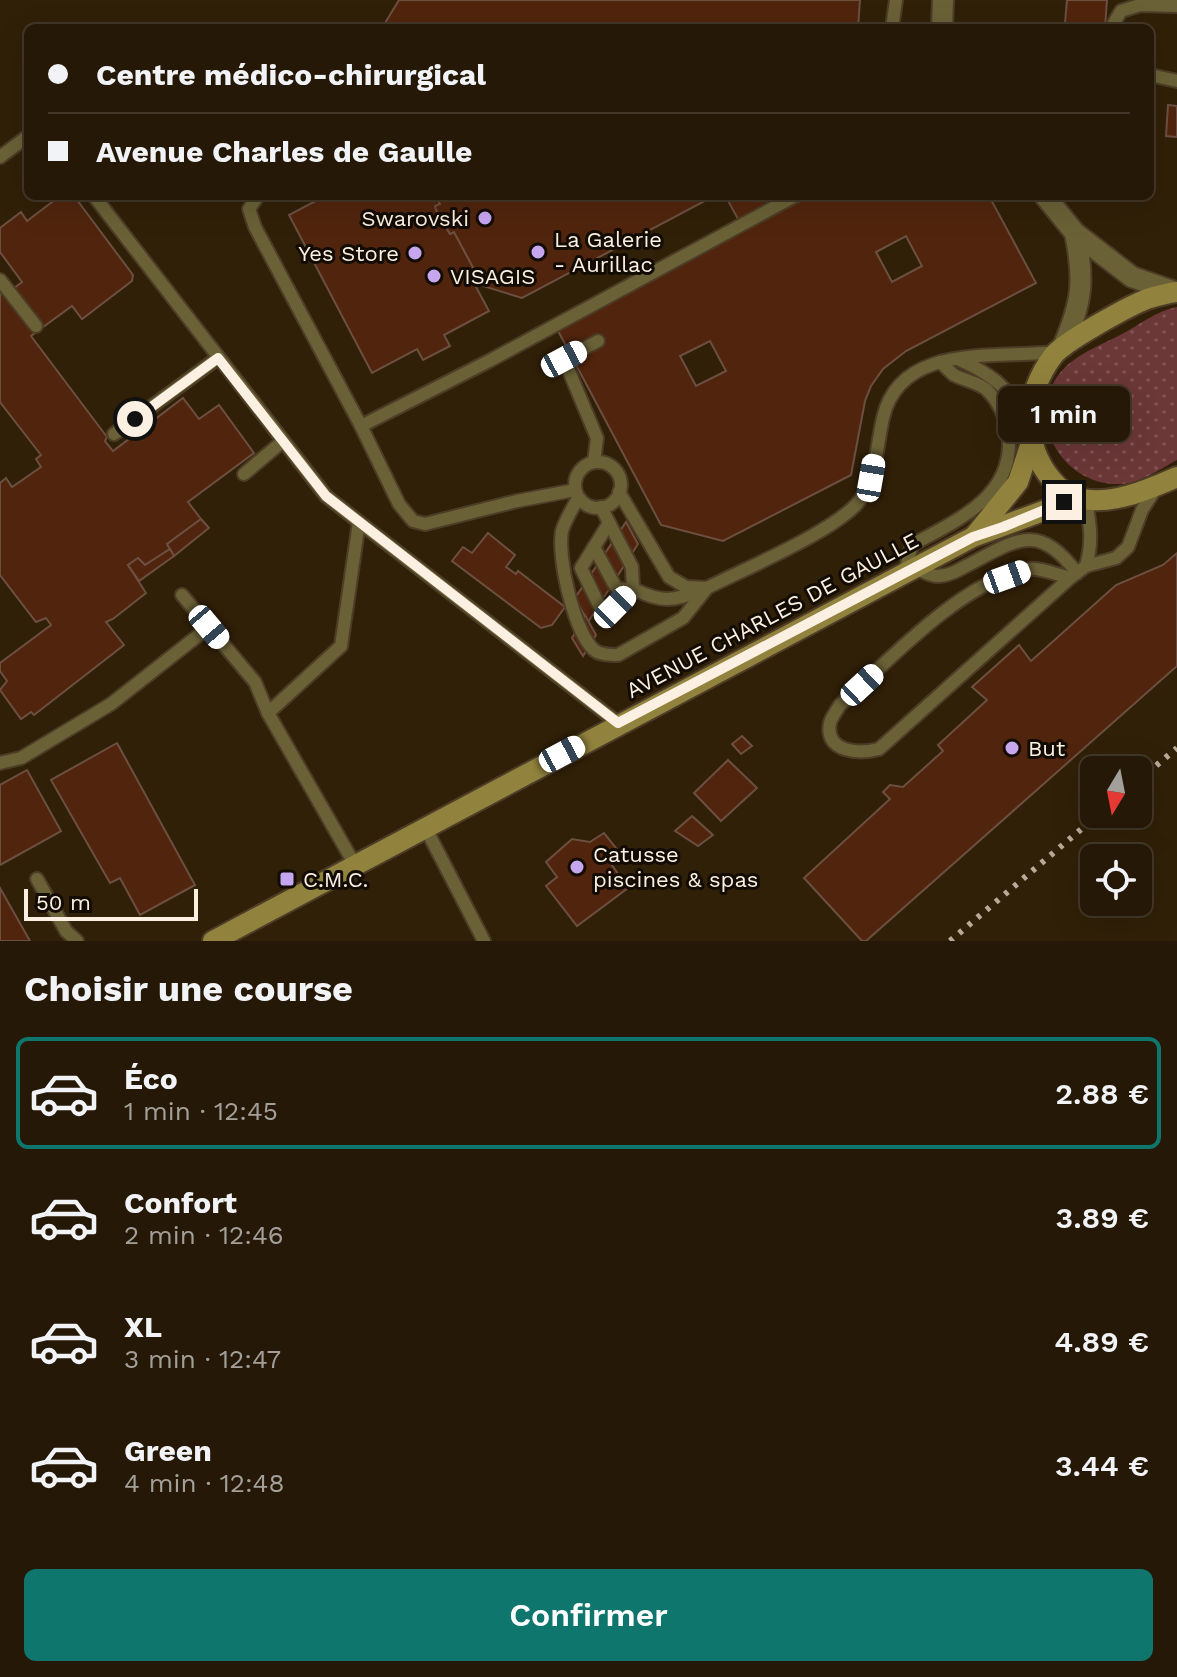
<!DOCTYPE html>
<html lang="fr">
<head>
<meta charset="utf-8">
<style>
  :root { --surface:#251806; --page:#2d2110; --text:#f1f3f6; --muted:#a3a09b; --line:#423728; --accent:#0f766e }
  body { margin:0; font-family:"Work Sans",sans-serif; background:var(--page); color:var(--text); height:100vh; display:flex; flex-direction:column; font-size:30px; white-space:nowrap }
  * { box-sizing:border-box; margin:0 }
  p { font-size:26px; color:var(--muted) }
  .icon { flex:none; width:44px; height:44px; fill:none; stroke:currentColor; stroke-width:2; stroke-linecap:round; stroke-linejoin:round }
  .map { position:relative; height:941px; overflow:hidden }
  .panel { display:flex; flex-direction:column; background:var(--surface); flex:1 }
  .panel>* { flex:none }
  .guide { position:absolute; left:24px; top:24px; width:1130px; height:176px; border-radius:12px; box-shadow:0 8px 32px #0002,0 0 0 2px var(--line); display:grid; align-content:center; height:176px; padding:0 24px; background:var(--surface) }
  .needle { width:52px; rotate:190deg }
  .tools { position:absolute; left:1080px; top:756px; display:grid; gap:16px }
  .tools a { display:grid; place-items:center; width:72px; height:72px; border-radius:12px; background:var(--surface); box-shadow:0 8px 32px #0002,0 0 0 2px var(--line); font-size:40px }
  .scale { position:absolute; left:24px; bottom:20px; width:174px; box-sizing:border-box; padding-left:8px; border:4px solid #fcf0e2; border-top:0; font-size:22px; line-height:28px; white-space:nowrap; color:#fcf0e2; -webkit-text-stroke:6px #130c04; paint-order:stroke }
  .end { position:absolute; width:36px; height:36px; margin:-18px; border:10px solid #fcf0e2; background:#111; box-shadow:0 0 0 4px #111 }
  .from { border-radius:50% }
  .bubble { position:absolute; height:56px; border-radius:12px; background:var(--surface); box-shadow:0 8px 32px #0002,0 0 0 2px var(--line); font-size:26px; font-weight:600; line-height:56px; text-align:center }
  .car { position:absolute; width:24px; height:48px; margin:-24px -12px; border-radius:10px; box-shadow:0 0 6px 2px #0007; background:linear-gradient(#fff 24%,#345 0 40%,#fff 0 76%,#345 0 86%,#fff 0) }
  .guide b { display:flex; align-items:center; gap:28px; height:76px; font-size:30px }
  .guide b+b { border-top:2px solid var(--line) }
  .guide i { width:20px; height:20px; background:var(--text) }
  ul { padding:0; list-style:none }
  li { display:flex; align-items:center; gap:24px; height:112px; margin:0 16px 12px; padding:0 8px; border:4px solid transparent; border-radius:12px }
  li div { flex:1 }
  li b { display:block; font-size:30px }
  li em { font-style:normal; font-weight:600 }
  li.active { border-color:var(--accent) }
  li>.icon { width:72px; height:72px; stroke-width:1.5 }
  h2 { padding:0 24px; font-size:36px; line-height:96px }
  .action { display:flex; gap:16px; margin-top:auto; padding:16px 24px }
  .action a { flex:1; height:92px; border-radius:12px; background:var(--accent); color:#fff; font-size:32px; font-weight:600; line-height:92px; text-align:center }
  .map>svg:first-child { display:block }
  .grass { fill:url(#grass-dots) }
  .building { fill:#51250d; stroke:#6c4f41; stroke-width:2; fill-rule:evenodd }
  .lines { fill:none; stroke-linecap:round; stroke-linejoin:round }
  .service-casing { stroke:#4d3d27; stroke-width:16 }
  .tertiary-casing { stroke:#4d3d27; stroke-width:24 }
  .secondary-casing { stroke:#4d3d27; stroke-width:24 }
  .service { stroke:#6a6137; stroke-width:12 }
  .tertiary { stroke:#6a6137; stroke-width:20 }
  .secondary { stroke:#91823d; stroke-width:20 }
  .rail { stroke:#b8aa99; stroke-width:6; stroke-dasharray:4 8; stroke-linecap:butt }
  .route { stroke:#fcf0e2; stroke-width:10 }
  .poi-dot { fill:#c7a6f0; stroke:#130c04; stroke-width:3 }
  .labels { text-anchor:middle; stroke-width:6; stroke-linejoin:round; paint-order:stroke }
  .poi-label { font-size:22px; fill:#fcf0e2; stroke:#130c04; text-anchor:start }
  .street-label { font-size:22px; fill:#fcf0e2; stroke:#130c04 }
</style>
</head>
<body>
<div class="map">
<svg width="1177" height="941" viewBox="0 0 1177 941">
  <defs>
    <pattern id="grass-dots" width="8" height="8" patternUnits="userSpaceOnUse" patternTransform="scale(2)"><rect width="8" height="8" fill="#6b3737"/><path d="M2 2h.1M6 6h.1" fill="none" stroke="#815454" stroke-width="1.8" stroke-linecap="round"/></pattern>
  </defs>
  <rect width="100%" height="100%" fill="#312008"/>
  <!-- grass -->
  <path class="grass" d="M1177 307V460C1160 469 1141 483 1121 484 1064 487 1023 420 1060 373 1075 354 1102 345 1122 334 1139 325 1158 310 1177 307Z"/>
  <!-- building -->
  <g class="building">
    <polygon points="399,0 860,0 858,28 382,28"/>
    <polygon points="1067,0 1107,0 1105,27 1065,23"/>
    <polygon points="1168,105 1177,106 1177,137 1166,136"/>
    <polygon points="60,196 74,196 133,275 132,281 82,319 72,306 31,336 107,437 105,441 113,451 183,398 199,419 219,405 254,453 188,502 201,519 167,544 170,549 145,565 138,558 128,565 146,593 113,619 106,622 124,645 34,715 31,712 21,719 0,690 7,681 0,671 0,663 51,625 46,618 36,622 0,575 0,483 6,478 12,487 41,467 36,459 41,455 0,402 0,288 5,295 22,282 0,252 0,228 21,212 27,221"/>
    <polygon points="325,196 436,196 440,204 436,210 450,234 454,232 474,269 469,274 489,311 444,335 450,346 423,360 417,349 372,373 289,215"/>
    <polygon points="436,196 714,196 522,298 483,286 454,232 450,234 436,210 435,206 440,204"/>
    <polygon points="728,196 770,196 778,211 744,230 726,197"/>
    <path d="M810 196H989L1036 283 906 351 883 369 871 386 865 401 851 475 723 541 661 525 557 329ZM906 236 922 266 892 282 876 252ZM710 341 726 371 696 386 680 356Z"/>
    <polygon points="201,519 209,528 174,556 167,544"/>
    <polygon points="626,522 638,544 588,622 575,598"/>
    <polygon points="488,533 515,555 506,567 516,574 518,571 565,607 552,625 541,628 452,561 463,547 472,553"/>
    <polygon points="170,549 174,556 139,581 128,565 138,558 145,565"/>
    <polygon points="1177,553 1177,666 866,941 862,941 804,878 890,799 883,792 890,785 903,787 943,751 938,745 987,700 972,687 1019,645 1031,661 1116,585 1163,565"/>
    <polygon points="585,615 596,635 583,656 572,638"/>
    <polygon points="742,736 752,746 741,754 732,744"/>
    <polygon points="117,743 195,885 140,915 120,878 110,883 51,780"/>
    <polygon points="728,760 757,788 721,821 694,793"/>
    <polygon points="27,770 61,831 0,865 0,785"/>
    <polygon points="692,816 713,835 698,846 675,831"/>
    <polygon points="604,833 619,852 609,861 628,888 577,926 546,886 557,877 546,862 572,839 590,842"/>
    <polygon points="0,888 30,941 0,941"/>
  </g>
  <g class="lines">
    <!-- service casing -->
    <g class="service-casing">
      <g id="service">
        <polyline points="892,28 896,0"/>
        <polyline points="1111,28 1121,11 1140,5 1177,6"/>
        <polyline points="1150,75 1177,81"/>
        <polyline points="0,157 28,136"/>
        <polyline points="94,196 326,496 359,522"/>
        <polyline points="258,196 249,209 255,227 361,426 399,504 413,521 425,524 517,501 575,490"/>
        <polyline points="0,280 36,326"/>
        <path d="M958 359C995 376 1008 387 1027 423"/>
        <polyline points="361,426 489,361 795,196"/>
        <polyline points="114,434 218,358"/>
        <polyline points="594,462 597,438 564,359 598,341"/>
        <circle cx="598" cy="485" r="23"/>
        <polyline points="244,474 283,441"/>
        <path d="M619 492 669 577 686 587 707 588C744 569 838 530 860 500 876 478 877 444 883 418 900 342 996 359 1055 352"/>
        <path d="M578 498C573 508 565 520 562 531 557 557 574 632 594 650 600 655 611 655 618 655L683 618 707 588"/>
        <path d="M1086 500C1090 524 1093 542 1086 566"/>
        <path d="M601 507 632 567 633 589C663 603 670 601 701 591"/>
        <polyline points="609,523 581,568 600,607 605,610 615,607 633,589"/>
        <polyline points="594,547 615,586 619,589 633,589"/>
        <path d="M914 568C921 570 930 576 937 576 948 576 957 571 966 566 1015 541 1037 520 1077 573"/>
        <path d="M905 572 912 545C955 521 1010 499 1009 442 1008 423 1001 405 988 391 979 382 965 381 954 375 949 371 945 366 940 362"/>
        <path d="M1070 578C1058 575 1039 567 1028 569 962 581 888 661 840 705 837 710 831 718 830 723 824 753 860 754 879 749L1070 578 1086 566 1116 558 1128 547 1142 510 1156 488"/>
        <polyline points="182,595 255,682 268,713"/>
        <polyline points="0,763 21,758 111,704 209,627"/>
        <polyline points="425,827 484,941"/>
        <polyline points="355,865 268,713 341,646 359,522 618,723"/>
        <polyline points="37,879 66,931 77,941"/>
      </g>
    </g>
    <!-- tertiary casing -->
    <g class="tertiary-casing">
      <g id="tertiary">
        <polyline points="942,28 943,0"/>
        <polyline points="1045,196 1075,233 1132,277 1175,292"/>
        <path d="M1063 347C1082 302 1085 281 1075 233"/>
      </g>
    </g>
    <!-- secondary casing -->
    <g class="secondary-casing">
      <g id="secondary">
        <path d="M1177 292C1167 293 1157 296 1147 299 1129 306 1063 342 1053 356 1025 393 1021 443 1052 480 1059 489 1071 497 1082 499 1114 505 1149 489 1177 477"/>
        <polyline points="976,534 1018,482 1031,443"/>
        <polyline points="213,941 973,537 1078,498"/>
      </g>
    </g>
    <!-- service -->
    <use href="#service" class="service"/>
    <!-- tertiary -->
    <use href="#tertiary" class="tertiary"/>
    <!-- secondary -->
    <use href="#secondary" class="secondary"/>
    <!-- rail -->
    <g class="rail">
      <polyline points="1138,781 1177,748"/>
      <polyline points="950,941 1099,814"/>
    </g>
  </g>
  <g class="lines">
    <!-- route -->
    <polyline class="route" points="135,419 218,358 326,496 618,723 973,537 1003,527 1064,502"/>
  </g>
  <!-- markers -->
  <g class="poi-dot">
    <circle cx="485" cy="218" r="8"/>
    <circle cx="538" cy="252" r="8"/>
    <circle cx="415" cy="253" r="8"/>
    <circle cx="434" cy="276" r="8"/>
    <circle cx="1012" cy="748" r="8"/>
    <circle cx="577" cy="867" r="8"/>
    <rect x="279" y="871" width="16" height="16" rx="4"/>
  </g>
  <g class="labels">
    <!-- poi labels -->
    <g class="poi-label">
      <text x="469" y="226" text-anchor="end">Swarovski</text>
      <text x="554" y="247">La Galerie<tspan x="554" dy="25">- Aurillac</tspan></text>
      <text x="399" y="261" text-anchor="end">Yes Store</text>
      <text x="450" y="284">VISAGIS</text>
      <text x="1028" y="756">But</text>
      <text x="593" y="862">Catusse<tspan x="593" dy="25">piscines &amp; spas</tspan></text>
      <text x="303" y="887">C.M.C.</text>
    </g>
    <!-- street labels -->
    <g class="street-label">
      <text transform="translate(772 615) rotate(-28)" y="8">AVENUE CHARLES DE GAULLE</text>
    </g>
  </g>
</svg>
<div class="tools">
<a><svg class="needle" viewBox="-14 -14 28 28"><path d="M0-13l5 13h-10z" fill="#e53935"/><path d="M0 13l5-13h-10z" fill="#a3a09b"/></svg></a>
<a><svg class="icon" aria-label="locate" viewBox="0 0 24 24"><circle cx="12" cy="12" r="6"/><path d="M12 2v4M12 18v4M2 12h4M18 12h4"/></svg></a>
</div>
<div class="scale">50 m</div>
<i class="end from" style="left:135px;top:419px"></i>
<i class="end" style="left:1064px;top:502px"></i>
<div class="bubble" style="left:998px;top:386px;width:132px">1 min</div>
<i class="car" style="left:564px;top:359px;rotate:62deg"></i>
<i class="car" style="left:871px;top:478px;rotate:10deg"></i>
<i class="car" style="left:1007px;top:577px;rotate:70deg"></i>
<i class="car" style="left:615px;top:607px;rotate:45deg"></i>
<i class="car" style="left:209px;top:627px;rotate:140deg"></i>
<i class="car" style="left:862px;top:685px;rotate:47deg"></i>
<i class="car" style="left:562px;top:754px;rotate:62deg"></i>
<div class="guide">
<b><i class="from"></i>Centre médico-chirurgical</b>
<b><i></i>Avenue Charles de Gaulle</b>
</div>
</div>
<section class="panel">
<h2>Choisir une course</h2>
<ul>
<li class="active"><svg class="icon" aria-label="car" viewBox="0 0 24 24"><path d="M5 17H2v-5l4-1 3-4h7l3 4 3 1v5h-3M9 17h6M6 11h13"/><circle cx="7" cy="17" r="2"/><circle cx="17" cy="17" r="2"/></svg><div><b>Éco</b><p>1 min · 12:45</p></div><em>2.88 €</em></li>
<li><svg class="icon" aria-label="car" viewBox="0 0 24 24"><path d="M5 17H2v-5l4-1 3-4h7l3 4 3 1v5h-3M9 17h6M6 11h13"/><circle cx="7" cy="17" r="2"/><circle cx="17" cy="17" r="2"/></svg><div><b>Confort</b><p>2 min · 12:46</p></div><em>3.89 €</em></li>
<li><svg class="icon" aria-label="car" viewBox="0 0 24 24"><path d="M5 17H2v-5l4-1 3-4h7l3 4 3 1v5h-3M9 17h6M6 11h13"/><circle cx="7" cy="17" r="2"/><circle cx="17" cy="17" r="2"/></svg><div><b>XL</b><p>3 min · 12:47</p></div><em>4.89 €</em></li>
<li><svg class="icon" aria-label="car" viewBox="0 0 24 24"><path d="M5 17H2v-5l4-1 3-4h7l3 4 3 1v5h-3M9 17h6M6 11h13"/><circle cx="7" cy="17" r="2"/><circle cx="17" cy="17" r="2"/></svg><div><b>Green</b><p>4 min · 12:48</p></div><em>3.44 €</em></li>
</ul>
<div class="action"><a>Confirmer</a></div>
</section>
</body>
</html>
